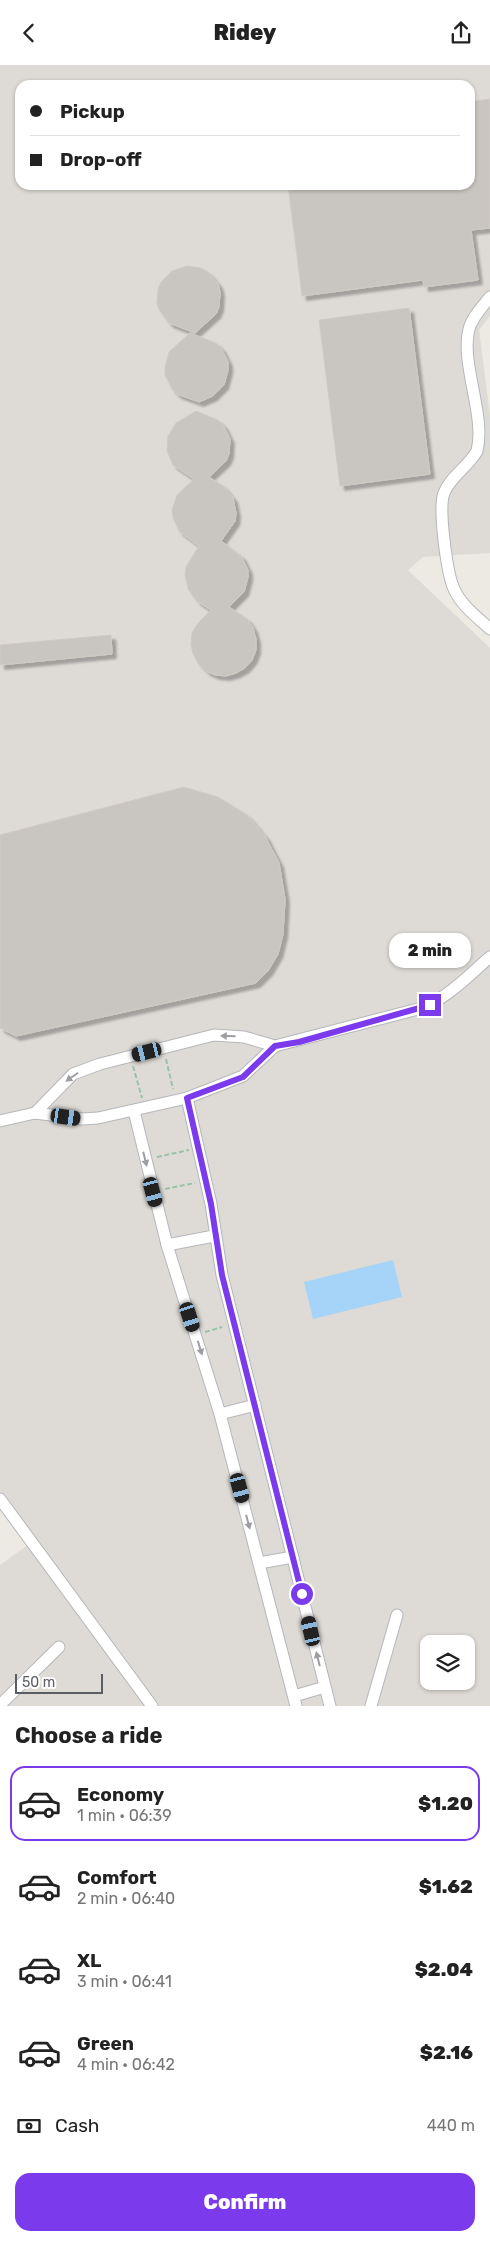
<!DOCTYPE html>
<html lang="en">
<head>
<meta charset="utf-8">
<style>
  :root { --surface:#fff; --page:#f6f6f6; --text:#222; --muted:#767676; --line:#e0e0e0; --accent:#7c3aed }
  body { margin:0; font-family:Rubik,sans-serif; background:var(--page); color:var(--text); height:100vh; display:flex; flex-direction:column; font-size:19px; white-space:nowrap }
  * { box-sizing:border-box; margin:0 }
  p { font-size:16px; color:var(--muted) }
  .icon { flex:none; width:28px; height:28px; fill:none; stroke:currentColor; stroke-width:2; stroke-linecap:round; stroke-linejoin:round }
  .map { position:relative; height:1641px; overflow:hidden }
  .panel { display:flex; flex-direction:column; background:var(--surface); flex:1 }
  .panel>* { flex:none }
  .hud { position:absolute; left:15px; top:15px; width:460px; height:110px; border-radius:15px; box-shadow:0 1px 4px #0004; display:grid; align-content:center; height:110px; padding:0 15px; background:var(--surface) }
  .tools { position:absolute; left:420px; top:1570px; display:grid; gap:10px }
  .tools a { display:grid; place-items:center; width:55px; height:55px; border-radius:10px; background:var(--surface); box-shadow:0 1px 4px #0004; font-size:25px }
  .scale { position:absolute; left:15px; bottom:12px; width:88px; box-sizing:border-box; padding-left:5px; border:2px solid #5a5d62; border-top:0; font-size:14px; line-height:18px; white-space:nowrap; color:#5a5d62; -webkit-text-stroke:4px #fff; paint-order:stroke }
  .end { position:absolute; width:22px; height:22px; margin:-11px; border:6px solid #7c3aed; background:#fff; box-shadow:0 0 0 2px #fff }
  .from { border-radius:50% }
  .bubble { position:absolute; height:35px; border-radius:15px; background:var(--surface); box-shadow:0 1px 4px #0004; font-size:16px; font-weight:800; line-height:35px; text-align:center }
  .car { position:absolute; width:15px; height:30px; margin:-15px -8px; border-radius:6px; box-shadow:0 0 4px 1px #0007; background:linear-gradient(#222 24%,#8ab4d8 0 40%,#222 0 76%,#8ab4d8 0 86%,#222 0) }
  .hud b { display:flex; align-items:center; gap:18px; height:48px; font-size:19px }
  .hud b+b { border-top:1px solid var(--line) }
  .hud i { width:12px; height:12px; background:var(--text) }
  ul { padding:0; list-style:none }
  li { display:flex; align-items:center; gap:15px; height:75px; margin:0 10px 8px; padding:0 5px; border:2px solid transparent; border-radius:15px }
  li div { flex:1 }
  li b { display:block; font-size:19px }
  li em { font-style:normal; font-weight:800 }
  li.active { border-color:var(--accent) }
  li>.icon { width:45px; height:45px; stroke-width:1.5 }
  h2 { padding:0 15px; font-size:22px; line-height:60px }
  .pay { display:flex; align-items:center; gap:12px; height:55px; padding:0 15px; font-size:19px }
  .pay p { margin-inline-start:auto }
  .action { display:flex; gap:10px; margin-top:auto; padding:10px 15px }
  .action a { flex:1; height:58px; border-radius:15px; background:var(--accent); color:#fff; font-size:20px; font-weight:800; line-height:58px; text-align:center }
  header { display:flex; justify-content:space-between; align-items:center; height:65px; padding:0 15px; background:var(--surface); font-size:22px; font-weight:800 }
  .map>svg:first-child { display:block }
  .industrial { fill:#dedbd6; fill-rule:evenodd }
  .water { fill:#a5d4f8 }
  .building { fill:#c9c6c1; stroke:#d0cbc1; filter:url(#shadow) }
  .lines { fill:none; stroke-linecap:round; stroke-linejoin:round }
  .minor-casing { stroke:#b4b7bb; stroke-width:13 }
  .path { stroke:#9ac2a5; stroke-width:2; stroke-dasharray:5 2.5; stroke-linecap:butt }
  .minor { stroke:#fff; stroke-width:11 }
  .oneway { fill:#9c9ea1 }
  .route { stroke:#7c3aed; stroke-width:6 }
</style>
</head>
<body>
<header><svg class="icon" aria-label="back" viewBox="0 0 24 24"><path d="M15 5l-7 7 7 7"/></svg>Ridey<svg class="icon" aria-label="share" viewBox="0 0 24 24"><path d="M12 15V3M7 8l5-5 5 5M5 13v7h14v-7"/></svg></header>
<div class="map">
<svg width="490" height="1641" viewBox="0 0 490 1641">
  <defs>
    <filter id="shadow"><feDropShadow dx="4.5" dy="4.5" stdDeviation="1" flood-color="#0004"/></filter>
  </defs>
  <rect width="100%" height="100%" fill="#eceae2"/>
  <!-- industrial -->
  <path class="industrial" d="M0 0H490V251L479 265 490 351V488L423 492 408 505 490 583V1641H0V1500L29 1479 0 1439ZM20 20H470V120H20ZM429 1579H466V1616H429Z"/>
  <!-- water -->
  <polygon class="water" points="393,1195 402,1232 313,1254 304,1217"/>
  <!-- building -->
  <g class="building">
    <polygon points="490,34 490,163 471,165 478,215 424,222 423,215 302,231 288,120 470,120 470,37"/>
    <polygon points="187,201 201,203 208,207 218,219 220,227 219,242 216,249 195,268 169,258 160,246 157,239 158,224 161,217 172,206"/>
    <polygon points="409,243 430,409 340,421 319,255"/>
    <polygon points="190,268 216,278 221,283 228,297 228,305 224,320 213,331 199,337 177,329 172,324 165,310 165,302 169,287"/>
    <polygon points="196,346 218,355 223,360 230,374 229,389 226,396 209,412 223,421 233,433 236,448 235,456 221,476 241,491 248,505 248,512 244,527 229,542 247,554 253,563 256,574 256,585 252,595 245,603 236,608 226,611 215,610 206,606 198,598 193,589 191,579 192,568 198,558 211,545 197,536 188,524 185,509 186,502 199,481 179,466 173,453 172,445 177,430 194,414 173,400 167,386 168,371 176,358"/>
    <polygon points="111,570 112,589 0,600 0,580"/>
    <polygon points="184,722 218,732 247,750 265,771 279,798 285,834 283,869 278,889 268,906 256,918 16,971 0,963 0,770"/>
  </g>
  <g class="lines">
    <!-- minor casing -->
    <g class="minor-casing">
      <g id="minor">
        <path d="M490 232C483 241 472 252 469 264 460 298 486 350 477 386 468 402 450 412 444 428 438 443 447 509 454 524 461 540 477 552 490 564"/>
        <polyline points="187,1033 211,1139 222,1210 330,1641"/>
        <polyline points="134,1046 167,1180 220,1349 296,1641"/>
        <path d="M35 1048 73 1009 100 999 214 970 244 972 275 981 418 944C446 935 468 911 490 892"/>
        <polyline points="0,1056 35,1048 82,1054 98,1053 187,1033 243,1011 275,981"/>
        <polyline points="167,1180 214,1171"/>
        <polyline points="220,1349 255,1340"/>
        <polyline points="0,1434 152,1641"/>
        <polyline points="259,1498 293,1492"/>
        <polyline points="294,1631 325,1622"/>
        <polyline points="0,1640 59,1582"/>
        <polyline points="371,1641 397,1550"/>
      </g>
    </g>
    <!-- path -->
    <g class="path">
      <polyline points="166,994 173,1024"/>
      <polyline points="133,1001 142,1033"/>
      <polyline points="157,1092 189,1085"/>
      <polyline points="165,1124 195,1118"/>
      <polyline points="205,1267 222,1262"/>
    </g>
    <!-- minor -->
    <use href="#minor" class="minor"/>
  </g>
  <!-- one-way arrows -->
  <defs><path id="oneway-solid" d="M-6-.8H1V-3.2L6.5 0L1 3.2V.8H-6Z" transform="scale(1.25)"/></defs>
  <g class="oneway">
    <use href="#oneway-solid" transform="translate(228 971) rotate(-178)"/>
    <use href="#oneway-solid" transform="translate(72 1012) rotate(145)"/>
    <use href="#oneway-solid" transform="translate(145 1094) rotate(76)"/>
    <use href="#oneway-solid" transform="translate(200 1283) rotate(73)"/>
    <use href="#oneway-solid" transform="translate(248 1457) rotate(75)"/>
    <use href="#oneway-solid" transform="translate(318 1594) rotate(-104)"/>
  </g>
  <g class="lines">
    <!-- route -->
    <polyline class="route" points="302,1529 222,1210 211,1139 187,1033 243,1012 275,981 299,977 430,940"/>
  </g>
</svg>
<div class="tools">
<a><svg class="icon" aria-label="layers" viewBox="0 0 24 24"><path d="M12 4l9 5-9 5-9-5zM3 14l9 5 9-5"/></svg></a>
</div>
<div class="scale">50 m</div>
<i class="end from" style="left:302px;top:1529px"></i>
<i class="end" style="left:430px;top:940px"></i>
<div class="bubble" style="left:389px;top:868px;width:82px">2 min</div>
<i class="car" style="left:147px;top:987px;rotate:256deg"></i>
<i class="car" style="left:66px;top:1052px;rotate:98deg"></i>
<i class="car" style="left:153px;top:1127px;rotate:165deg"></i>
<i class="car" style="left:190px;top:1252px;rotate:162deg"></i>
<i class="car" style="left:240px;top:1423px;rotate:165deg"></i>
<i class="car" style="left:311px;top:1566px;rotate:347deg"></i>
<div class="hud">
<b><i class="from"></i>Pickup</b>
<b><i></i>Drop-off</b>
</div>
</div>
<section class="panel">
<h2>Choose a ride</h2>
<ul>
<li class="active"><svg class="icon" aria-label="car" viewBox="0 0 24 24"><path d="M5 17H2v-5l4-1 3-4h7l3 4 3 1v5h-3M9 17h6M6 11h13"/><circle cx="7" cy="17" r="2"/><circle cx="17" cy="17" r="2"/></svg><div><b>Economy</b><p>1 min · 06:39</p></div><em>$1.20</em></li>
<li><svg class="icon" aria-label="car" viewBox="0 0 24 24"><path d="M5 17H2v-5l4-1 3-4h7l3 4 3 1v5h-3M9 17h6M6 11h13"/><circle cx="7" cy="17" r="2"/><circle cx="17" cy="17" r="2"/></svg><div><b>Comfort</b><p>2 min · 06:40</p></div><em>$1.62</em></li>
<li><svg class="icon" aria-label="car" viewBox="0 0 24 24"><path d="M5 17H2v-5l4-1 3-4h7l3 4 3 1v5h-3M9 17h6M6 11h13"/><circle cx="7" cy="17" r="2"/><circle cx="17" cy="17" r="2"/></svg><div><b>XL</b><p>3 min · 06:41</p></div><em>$2.04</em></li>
<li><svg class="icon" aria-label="car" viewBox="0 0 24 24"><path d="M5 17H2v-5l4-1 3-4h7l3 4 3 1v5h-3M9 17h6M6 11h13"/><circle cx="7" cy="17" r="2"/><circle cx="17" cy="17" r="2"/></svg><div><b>Green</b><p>4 min · 06:42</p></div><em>$2.16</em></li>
</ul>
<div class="pay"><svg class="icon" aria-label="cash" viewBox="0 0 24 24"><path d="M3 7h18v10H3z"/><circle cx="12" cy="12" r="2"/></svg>Cash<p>440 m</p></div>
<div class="action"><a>Confirm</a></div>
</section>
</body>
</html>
